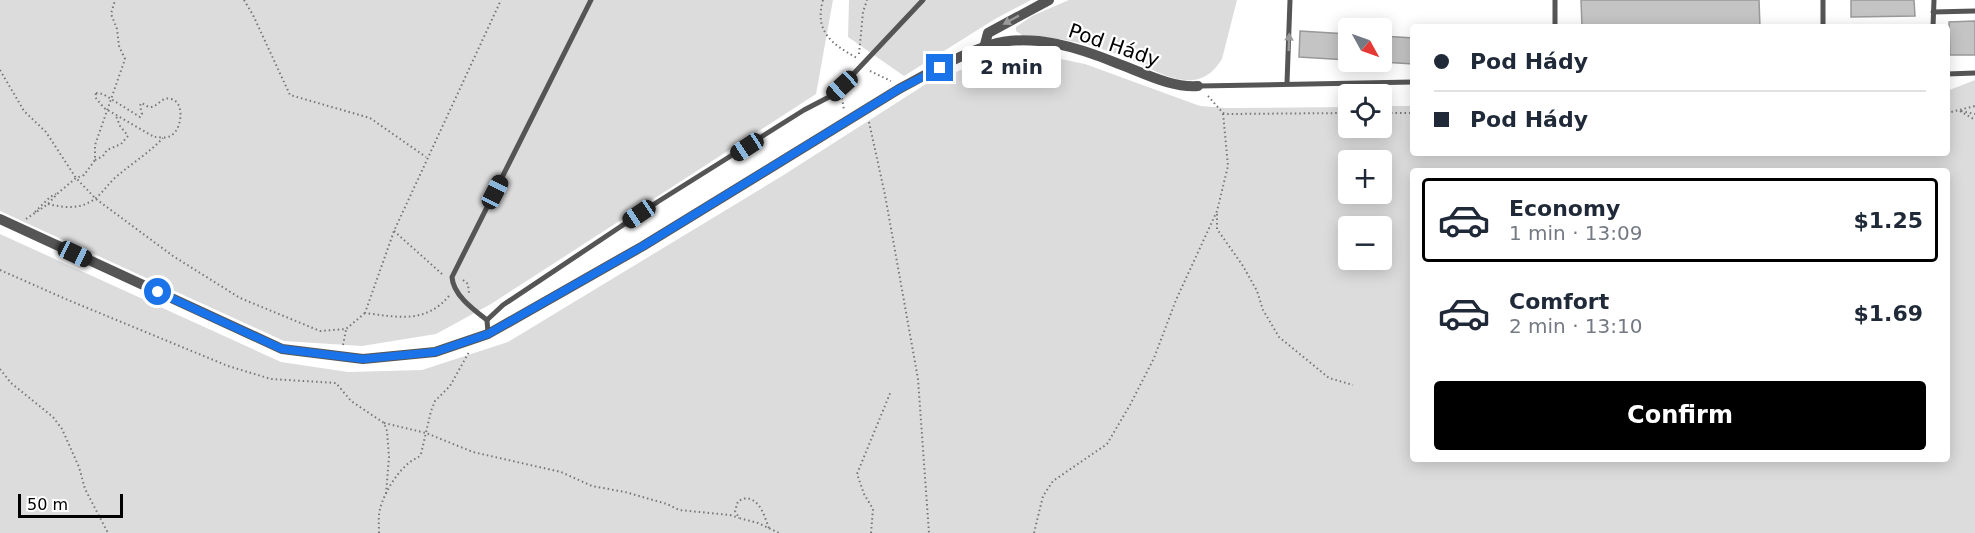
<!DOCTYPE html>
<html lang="en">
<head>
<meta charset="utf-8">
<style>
  :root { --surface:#fff; --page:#f6f6f7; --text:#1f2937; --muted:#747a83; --line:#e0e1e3; --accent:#000 }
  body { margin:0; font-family:"DejaVu Sans",sans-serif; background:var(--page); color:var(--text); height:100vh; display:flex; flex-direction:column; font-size:22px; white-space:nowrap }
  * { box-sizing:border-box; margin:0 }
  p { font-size:20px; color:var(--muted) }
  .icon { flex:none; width:33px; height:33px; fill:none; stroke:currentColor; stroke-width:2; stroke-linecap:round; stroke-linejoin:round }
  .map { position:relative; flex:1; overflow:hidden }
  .drawer { position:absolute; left:1410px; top:168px; width:540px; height:294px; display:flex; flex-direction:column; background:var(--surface); border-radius:6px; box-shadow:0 3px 15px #0003 }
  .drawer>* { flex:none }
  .top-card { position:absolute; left:1410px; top:24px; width:540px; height:132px; border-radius:6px; box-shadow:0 3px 15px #0003; display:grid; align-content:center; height:132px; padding:0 24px; background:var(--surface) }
  .needle { width:39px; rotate:130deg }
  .tools { position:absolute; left:1338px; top:18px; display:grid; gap:12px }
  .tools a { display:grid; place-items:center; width:54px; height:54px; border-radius:6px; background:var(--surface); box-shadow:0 3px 15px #0003; font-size:30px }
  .scale { position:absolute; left:18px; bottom:15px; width:105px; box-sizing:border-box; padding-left:6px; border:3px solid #000; border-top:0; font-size:16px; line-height:21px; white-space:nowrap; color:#000; -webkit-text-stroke:4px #fff; paint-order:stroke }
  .end { position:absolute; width:27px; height:27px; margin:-14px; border:8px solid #1a73e8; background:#fff; box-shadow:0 0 0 3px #fff }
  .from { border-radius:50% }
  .bubble { position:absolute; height:42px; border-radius:6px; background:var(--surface); box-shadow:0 3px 15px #0003; font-size:20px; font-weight:700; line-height:42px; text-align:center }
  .car { position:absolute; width:18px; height:36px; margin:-18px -9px; border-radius:8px; box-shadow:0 0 4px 2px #0007; background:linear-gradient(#222 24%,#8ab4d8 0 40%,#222 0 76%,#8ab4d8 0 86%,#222 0) }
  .top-card b { display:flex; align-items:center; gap:21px; height:57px; font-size:22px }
  .top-card b+b { border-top:2px solid var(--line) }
  .top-card i { width:15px; height:15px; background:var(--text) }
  ul { padding:10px 0 0; list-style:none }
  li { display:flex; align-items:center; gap:18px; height:84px; margin:0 12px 9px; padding:0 12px; border:3px solid transparent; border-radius:6px }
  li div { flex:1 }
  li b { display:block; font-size:22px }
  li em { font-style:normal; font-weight:700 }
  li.active { border-color:var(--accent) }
  li>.icon { width:54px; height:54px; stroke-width:1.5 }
  .button { display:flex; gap:12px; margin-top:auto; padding:12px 24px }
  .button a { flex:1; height:69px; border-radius:6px; background:var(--accent); color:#fff; font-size:24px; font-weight:700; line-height:69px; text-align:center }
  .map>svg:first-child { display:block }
  .green { fill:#dcdcdc; fill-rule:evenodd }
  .building { fill:#c4c4c4; stroke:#999; stroke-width:1.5 }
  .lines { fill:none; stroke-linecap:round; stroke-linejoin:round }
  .path { stroke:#777; stroke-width:2; stroke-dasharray:1.5 3; stroke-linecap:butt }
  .service { stroke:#555; stroke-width:5 }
  .minor { stroke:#555; stroke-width:10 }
  .oneway { fill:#999 }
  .route { stroke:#1a73e8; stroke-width:8 }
  .labels { text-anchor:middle; stroke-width:4.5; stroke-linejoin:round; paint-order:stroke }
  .street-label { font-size:20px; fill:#000; stroke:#fff }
</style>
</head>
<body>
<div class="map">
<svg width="1975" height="533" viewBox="0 0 1975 533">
  <rect width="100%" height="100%" fill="#fff"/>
  <!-- green -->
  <g class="green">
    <polygon points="0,0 833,0 816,94 491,304 436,334 362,346 284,341 0,211"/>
    <polygon points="849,0 1031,0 995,19 904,76 848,37"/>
    <path d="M1069 0H1237L1222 59C1215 70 1206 79 1193 80 1169 82 1148 66 1127 58 1092 44 1059 37 1022 35L1016 31V27L1032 16Z"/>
    <path d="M1015 56 1051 57 1085 64 1200 106 1227 108 1348 107V128H1382V106H1413V153H1947V91L1975 80V533H0V234L281 362 348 372 422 370 508 342 782 176 926 84 971 66ZM1382 160V194H1348V160ZM1413 171H1947V459H1413ZM1382 226V260H1348V226Z"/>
  </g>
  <!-- building -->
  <g class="building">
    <polygon points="1581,0 1759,0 1760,27 1582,27"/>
    <polygon points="1851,0 1914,0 1915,16 1851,17"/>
    <polygon points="1975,21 1975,55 1950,55 1949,22"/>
    <polygon points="1300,31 1348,34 1348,60 1299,57"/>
    <polygon points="1382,36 1413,38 1413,64 1382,62"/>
  </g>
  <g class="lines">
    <!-- path -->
    <g class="path">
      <polyline points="244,0 253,15 290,95 370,118 426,157"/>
      <path d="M823 0C814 32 832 44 857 58"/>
      <polyline points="859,54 863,12 867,0"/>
      <polyline points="0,70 24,111 46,132 76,178 96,199 173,256 240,298 320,331 346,329 365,313"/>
      <polyline points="870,71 891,81"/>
      <path d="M96 93 103 94 140 117 142 114 140 106 141 103C144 104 146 106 149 107 158 108 161 96 171 99 185 102 182 128 172 135 167 139 159 137 154 137L104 108 95 97Z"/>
      <polyline points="1208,96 1223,113 1228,114 1348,113"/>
      <polyline points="842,98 844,110"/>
      <polyline points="1960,111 1975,120"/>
      <polyline points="1961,111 1975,114"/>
      <polyline points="1382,113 1413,113"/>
      <polyline points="1947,113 1975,106"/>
      <polyline points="869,122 885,195 918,379 929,533"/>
      <polyline points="95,160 103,156 107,150 121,144 128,136 120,126 116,116"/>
      <path d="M48 204C65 208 82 210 97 197 104 191 109 183 116 177 132 163 149 153 163 138"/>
      <polyline points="35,212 50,197 56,194"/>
      <polyline points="1217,214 1217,229 1243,266 1257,291 1263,310 1279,337 1329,378 1353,385"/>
      <polyline points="26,219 48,204 58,193 76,178 84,175 95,160 95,145 125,59 119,46 117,29 111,14 115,0"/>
      <polyline points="394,231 443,275"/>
      <polyline points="0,270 68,300 228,366 271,379 336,383 351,401 384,423 387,431 389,457 386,494"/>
      <polyline points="463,280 468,284 469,293"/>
      <path d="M449 296C425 324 398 317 365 313L394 231 501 0"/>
      <polyline points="343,345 346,330"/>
      <polyline points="0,369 11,383 53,417 62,429 79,467 85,489 108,533"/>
      <polyline points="384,423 426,433 473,452 561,472 592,486 625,492 667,504 679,510 730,515 739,518"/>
      <path d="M769 528C764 516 761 500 746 498L738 501 735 511 739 518 758 523 779 533"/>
      <path d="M379 533C379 525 378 517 380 509 384 493 397 472 410 462 415 458 418 459 421 454L431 411 435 401 450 386 469 352"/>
      <polyline points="871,533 873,509 864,494 857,474 891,391"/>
      <polyline points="1034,533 1043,496 1053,481 1107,444 1130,405 1154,358 1176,300 1217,211 1228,166 1223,113"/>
    </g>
    <!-- service -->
    <g class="service">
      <polyline points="1555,0 1555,27"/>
      <polyline points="1933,12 1975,11"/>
      <polyline points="1823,27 1823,0"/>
      <polyline points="1933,27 1934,0"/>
      <polyline points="1947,74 1975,73"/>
      <polyline points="1287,83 1290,0"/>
      <polyline points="1199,86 1413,82"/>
      <path d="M487 320C474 310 453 295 452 277L591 0"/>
      <polyline points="488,333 487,320 503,305 659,201 804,110 829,97 842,86 923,0"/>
    </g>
    <!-- minor -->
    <g class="minor">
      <polyline points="984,48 988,33 1049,0"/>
      <path d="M0 219 282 349 363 359 435 352 488 334 643 246 899 89C928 74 958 55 990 45 1032 32 1080 48 1119 64 1144 73 1171 88 1198 86"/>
    </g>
  </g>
  <!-- one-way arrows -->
  <defs><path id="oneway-solid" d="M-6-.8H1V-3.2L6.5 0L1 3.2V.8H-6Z" transform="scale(1.5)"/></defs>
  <g class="oneway">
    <use href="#oneway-solid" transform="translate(1011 20) rotate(151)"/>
    <use href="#oneway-solid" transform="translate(1289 42) rotate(-88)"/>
  </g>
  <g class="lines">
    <!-- route -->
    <polyline class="route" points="158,292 282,349 363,359 435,352 488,334 643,246 899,89 940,68"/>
  </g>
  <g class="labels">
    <!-- street labels -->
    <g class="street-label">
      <text transform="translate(1114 45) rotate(19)" y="7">Pod Hády</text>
    </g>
  </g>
</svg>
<div class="tools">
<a><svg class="needle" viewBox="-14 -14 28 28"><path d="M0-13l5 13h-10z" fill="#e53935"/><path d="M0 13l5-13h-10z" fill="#747a83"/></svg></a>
<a><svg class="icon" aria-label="locate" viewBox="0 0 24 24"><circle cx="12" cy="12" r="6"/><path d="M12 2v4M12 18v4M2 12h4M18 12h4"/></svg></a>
<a>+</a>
<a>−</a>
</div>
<div class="scale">50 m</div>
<i class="end from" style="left:158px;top:292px"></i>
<i class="end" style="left:940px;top:68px"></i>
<div class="bubble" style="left:962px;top:46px;width:99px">2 min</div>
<i class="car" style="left:842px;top:86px;rotate:228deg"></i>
<i class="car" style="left:747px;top:147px;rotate:237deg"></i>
<i class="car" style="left:495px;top:192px;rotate:27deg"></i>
<i class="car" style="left:639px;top:214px;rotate:236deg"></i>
<i class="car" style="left:75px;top:254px;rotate:115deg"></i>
<div class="top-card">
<b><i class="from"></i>Pod Hády</b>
<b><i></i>Pod Hády</b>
</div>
<section class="drawer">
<ul>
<li class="active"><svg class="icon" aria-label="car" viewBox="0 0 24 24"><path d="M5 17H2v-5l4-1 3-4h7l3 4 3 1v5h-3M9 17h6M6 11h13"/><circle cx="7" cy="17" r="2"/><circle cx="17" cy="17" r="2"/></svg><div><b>Economy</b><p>1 min · 13:09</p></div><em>$1.25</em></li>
<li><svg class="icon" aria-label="car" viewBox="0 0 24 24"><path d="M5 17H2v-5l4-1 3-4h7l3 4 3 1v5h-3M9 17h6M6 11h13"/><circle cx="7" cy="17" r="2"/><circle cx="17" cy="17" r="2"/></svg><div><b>Comfort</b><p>2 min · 13:10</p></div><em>$1.69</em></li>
</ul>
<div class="button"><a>Confirm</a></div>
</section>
</div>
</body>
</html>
